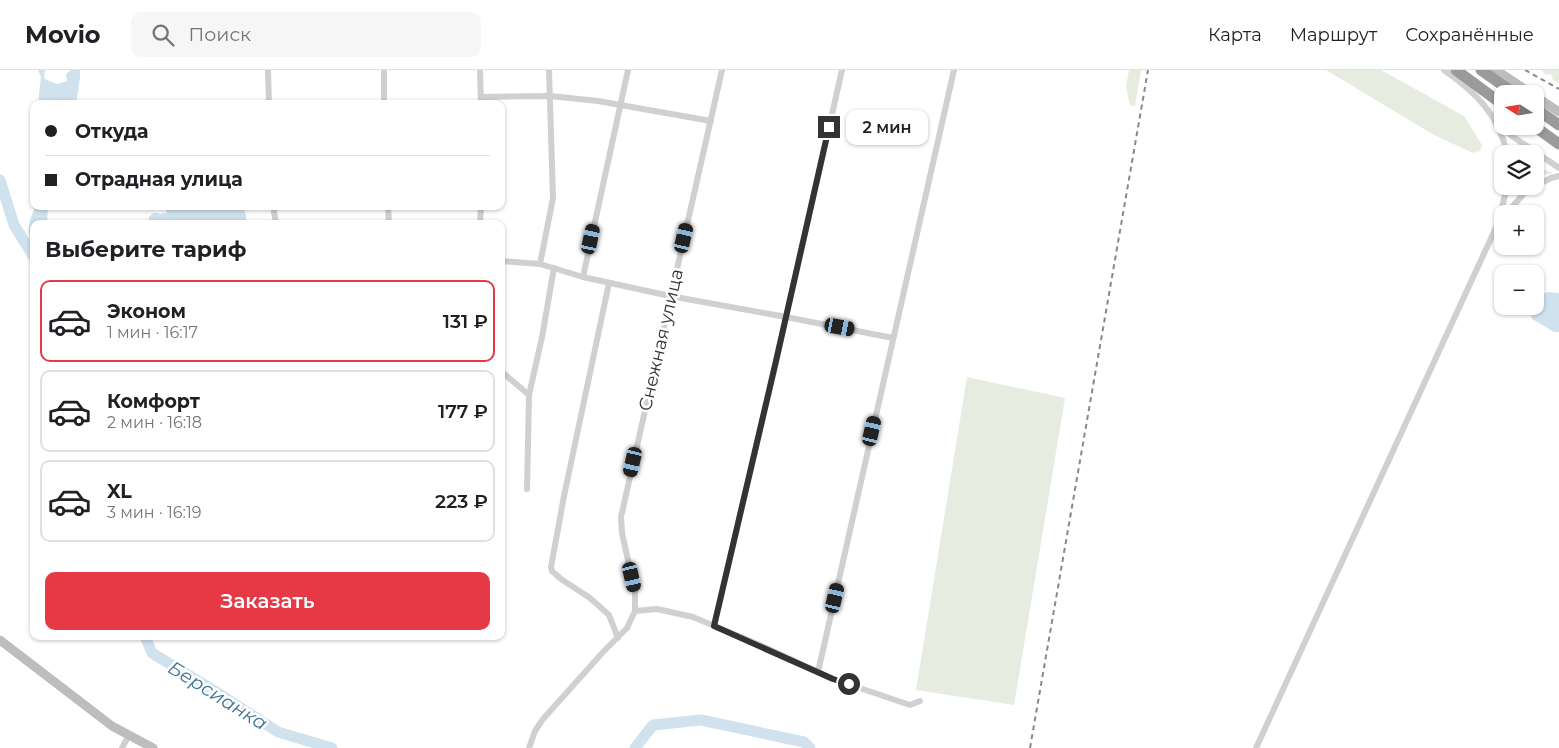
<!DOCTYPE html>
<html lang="ru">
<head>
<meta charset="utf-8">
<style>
  :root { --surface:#fff; --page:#f6f6f6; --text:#202124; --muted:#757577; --line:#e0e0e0; --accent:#e63946 }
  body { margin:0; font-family:Montserrat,sans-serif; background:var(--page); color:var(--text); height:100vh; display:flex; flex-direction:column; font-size:19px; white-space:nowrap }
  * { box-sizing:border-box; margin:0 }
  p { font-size:16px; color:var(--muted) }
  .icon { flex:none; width:28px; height:28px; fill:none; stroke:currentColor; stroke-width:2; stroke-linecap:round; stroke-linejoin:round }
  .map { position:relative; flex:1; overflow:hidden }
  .sheet { position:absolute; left:30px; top:150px; width:475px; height:420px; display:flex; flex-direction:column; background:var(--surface); border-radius:10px; box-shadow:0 1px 4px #0004 }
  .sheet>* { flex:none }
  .guide { position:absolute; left:30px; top:30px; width:475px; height:110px; border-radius:10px; box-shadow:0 1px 4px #0004; display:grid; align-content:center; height:110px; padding:0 15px; background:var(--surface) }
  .needle { width:32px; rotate:282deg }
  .controls { position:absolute; left:1494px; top:15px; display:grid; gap:10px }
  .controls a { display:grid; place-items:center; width:50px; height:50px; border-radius:10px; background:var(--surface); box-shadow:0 1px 4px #0004; font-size:25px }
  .end { position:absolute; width:22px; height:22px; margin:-11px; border:6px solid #333; background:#fff; box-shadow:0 0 0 2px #fff }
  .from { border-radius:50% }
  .bubble { position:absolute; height:35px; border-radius:10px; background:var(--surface); box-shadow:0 1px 4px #0004; font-size:16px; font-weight:600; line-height:35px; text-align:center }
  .car { position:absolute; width:15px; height:30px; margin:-15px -8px; border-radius:6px; box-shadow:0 0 4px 1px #0007; background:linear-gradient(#222 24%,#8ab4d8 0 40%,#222 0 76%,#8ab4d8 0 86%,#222 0) }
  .guide b { display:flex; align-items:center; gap:18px; height:48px; font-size:19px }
  .guide b+b { border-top:1px solid var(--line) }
  .guide i { width:12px; height:12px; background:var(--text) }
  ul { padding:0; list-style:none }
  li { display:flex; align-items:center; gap:15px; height:82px; margin:0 10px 8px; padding:0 5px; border:2px solid var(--line); border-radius:10px }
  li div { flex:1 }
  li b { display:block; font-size:19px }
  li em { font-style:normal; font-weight:600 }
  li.on { border-color:var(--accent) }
  li>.icon { width:45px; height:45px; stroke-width:1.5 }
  h2 { padding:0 15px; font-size:22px; line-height:60px }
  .action { display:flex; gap:10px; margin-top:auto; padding:10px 15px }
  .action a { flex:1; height:58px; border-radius:10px; background:var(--accent); color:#fff; font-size:20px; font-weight:600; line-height:58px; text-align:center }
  header { display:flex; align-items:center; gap:30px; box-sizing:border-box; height:70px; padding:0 25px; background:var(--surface); border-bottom:1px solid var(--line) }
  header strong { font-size:24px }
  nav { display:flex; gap:28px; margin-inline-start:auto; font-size:18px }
  .search { width:350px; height:45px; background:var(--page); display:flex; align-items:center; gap:12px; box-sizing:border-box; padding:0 18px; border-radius:10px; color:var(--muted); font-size:19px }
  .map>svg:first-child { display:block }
  .green { fill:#e6ecdf }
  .water { fill:#cfe2ee }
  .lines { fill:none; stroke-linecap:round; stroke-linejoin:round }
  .river { stroke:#cfe2ee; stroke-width:11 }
  .street { stroke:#d0d0d0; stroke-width:6 }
  .secondary { stroke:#bdbdbd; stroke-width:9 }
  .highway { stroke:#9a9a9a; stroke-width:11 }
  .rail { stroke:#888; stroke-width:2; stroke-dasharray:5 4; stroke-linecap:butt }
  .route { stroke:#333; stroke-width:6 }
  .labels { text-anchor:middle; stroke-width:5; stroke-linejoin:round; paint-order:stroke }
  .street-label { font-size:18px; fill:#333; stroke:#fff }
  .water-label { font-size:19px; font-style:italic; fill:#3f7597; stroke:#fff }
</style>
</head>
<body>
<header>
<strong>Movio</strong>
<div class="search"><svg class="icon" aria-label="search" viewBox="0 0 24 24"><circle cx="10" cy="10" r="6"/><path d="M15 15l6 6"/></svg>Поиск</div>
<nav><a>Карта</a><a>Маршрут</a><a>Сохранённые</a></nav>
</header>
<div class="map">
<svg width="1559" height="678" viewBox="0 0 1559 678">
  <rect width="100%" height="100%" fill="#fff"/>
  <!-- green -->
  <g class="green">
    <polygon points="1129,0 1141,0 1135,36 1130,35 1126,17"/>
    <polygon points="1326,0 1381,0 1464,46 1482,75 1480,81 1473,83 1434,65"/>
    <polygon points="1543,0 1559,0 1559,13 1553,10 1551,4 1546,5 1542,1"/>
    <polygon points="1535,96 1536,97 1554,103 1542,105 1535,109"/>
    <polygon points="967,307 1065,328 1014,635 916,620"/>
  </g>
  <!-- water -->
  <g class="water">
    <polygon points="38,0 45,0 44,5 45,9 57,14 67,11 66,4 71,0 80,0 80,8 76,34 38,34 41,7"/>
    <path d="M36 136H48L47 154H34L33 172 30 170C27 158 30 147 36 136Z"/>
    <polygon points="164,136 243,136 246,145 246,154 148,154 149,147 153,143 157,143 160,144 167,143"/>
    <path d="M1548 222 1559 223V262H1554L1532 249 1530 239 1532 236H1535C1535 227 1540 225 1548 222Z"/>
  </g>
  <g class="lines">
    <!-- river -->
    <g class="river">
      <polyline points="0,110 14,155 34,187"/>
      <polyline points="145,566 152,583 218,623 278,662 332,678"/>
      <polyline points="635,678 653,655 701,650 804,672 810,678"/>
    </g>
    <!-- street -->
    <g class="street">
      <polyline points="268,0 269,34"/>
      <polyline points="384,0 384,34"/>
      <polyline points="480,0 481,34"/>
      <path d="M1444 0C1475 22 1499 44 1507 84"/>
      <polyline points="481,27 550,26 598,31 711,51"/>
      <polyline points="1500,56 1512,66 1559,98"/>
      <polyline points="1535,116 1551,108 1559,106"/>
      <polyline points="273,136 276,154"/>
      <polyline points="388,136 389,154"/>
      <polyline points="1506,144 1527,120 1535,116"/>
      <polyline points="480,154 481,136"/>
      <polyline points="501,191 540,194 583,207 670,226 786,247 893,268"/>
      <polyline points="540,194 553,128 549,0"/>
      <polyline points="583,207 628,0"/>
      <polyline points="609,213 564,426 551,497 552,501 561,509 590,528 609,545 618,568"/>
      <polyline points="501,301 529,325"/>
      <polyline points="527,419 529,325 542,267 554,198"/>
      <polyline points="635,541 635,522 622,463 621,447 722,0"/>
      <polyline points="714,556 773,305 842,0"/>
      <polyline points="818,602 954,0"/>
      <polyline points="122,678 129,665"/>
      <polyline points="529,678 535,661 543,649 604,581 627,558 635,541 657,539 693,547 762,576 833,609 910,635 920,631"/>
      <polyline points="1256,678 1499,151 1507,116"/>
    </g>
    <!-- secondary -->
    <g class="secondary">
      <polyline points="1496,0 1532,24"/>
      <polyline points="1535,26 1559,42"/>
      <polyline points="0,570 112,656 153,678"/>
    </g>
    <!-- highway -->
    <g class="highway">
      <polyline points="1456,0 1502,34"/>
      <polyline points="1481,0 1515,24"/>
      <polyline points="1535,38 1559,55"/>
      <polyline points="1534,56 1559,74"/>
    </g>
    <!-- rail -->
    <g class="rail">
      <polyline points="1525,0 1559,19"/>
      <polyline points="1030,678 1148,0"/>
    </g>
  </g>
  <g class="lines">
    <!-- route -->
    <polyline class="route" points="829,57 776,291 714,556 833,609 849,614"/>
  </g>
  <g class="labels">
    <!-- street labels -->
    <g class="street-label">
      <text transform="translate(661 270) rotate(-77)" y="6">Снежная улица</text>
    </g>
    <!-- water labels -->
    <g class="water-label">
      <text transform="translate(218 625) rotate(32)" y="7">Берсианка</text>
    </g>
  </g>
</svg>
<div class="controls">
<a><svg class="needle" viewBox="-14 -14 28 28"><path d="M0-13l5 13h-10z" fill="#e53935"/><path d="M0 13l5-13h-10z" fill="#757577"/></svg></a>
<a><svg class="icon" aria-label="layers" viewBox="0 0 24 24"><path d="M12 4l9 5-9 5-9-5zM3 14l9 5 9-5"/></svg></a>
<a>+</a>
<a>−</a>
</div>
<i class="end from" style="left:849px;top:614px"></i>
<i class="end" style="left:829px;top:57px"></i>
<div class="bubble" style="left:846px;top:40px;width:82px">2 мин</div>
<i class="car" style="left:684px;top:168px;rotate:13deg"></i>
<i class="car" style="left:591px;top:169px;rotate:12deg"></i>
<i class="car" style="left:840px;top:257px;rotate:101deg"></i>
<i class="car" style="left:872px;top:361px;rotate:13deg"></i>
<i class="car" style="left:633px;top:392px;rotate:193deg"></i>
<i class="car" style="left:632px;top:507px;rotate:167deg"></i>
<i class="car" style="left:835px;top:528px;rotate:13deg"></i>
<div class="guide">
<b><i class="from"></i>Откуда</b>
<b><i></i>Отрадная улица</b>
</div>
<section class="sheet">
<h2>Выберите тариф</h2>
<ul>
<li class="on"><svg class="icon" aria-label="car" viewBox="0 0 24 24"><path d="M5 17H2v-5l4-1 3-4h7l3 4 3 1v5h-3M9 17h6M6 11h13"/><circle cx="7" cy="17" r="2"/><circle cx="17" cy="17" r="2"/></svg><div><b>Эконом</b><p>1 мин · 16:17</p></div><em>131 ₽</em></li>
<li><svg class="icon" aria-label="car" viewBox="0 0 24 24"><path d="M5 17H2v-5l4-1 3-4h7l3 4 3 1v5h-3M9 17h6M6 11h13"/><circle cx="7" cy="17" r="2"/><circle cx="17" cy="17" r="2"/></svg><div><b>Комфорт</b><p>2 мин · 16:18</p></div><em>177 ₽</em></li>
<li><svg class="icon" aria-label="car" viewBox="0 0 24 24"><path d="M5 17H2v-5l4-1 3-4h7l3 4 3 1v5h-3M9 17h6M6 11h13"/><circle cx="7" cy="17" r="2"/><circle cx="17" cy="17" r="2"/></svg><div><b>XL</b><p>3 мин · 16:19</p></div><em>223 ₽</em></li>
</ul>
<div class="action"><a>Заказать</a></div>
</section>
</div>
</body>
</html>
